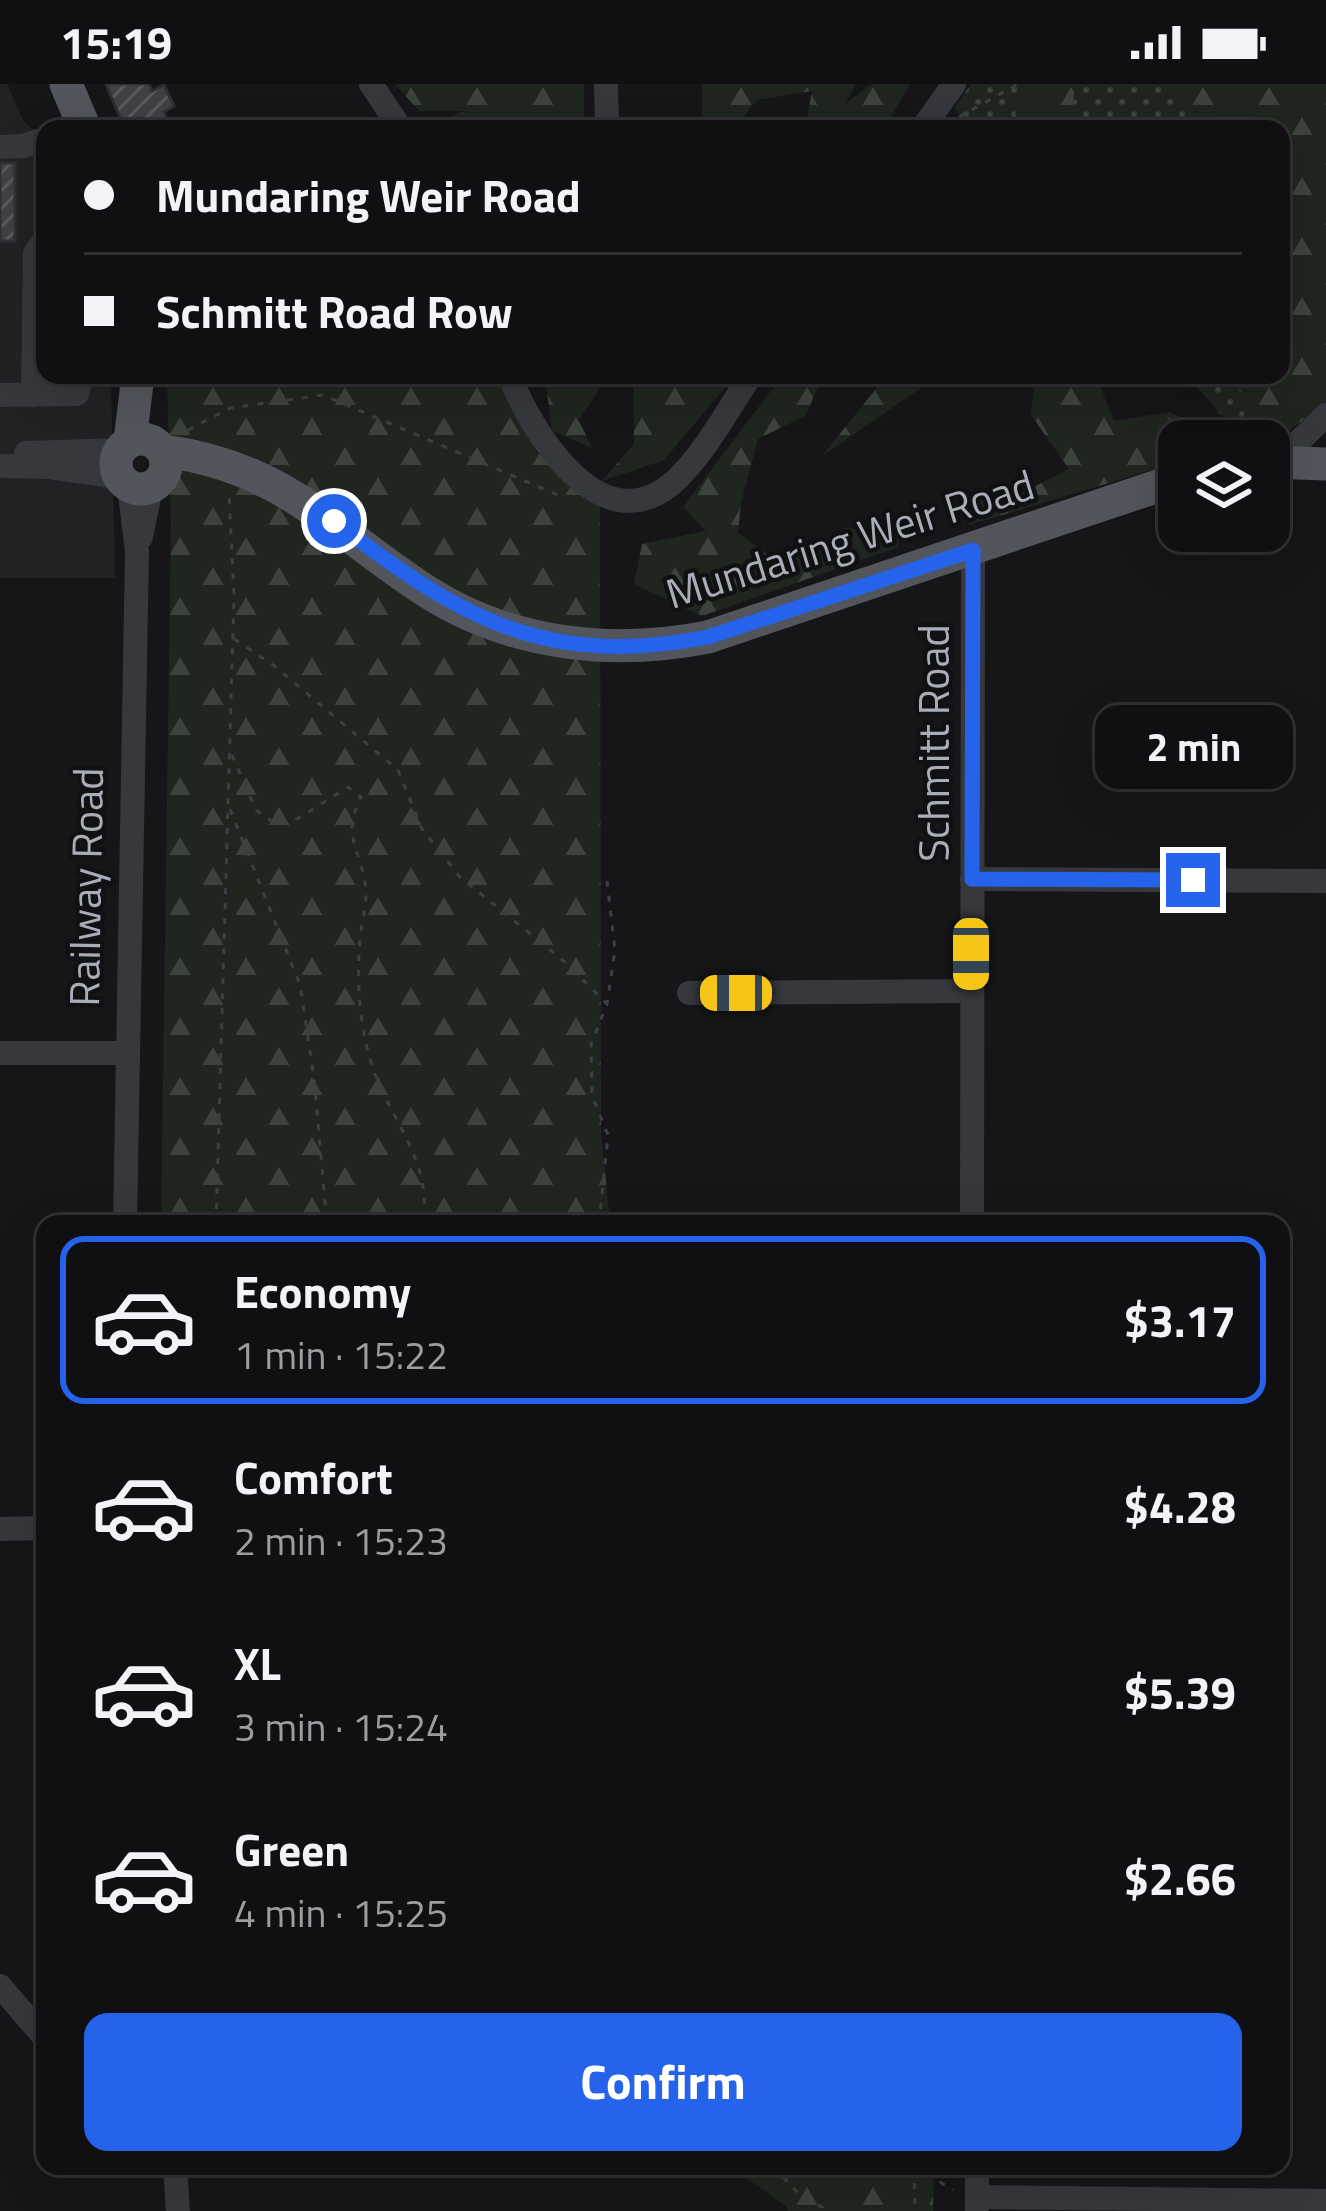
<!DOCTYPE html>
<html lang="en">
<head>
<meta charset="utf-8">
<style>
  :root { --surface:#101012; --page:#1e1e20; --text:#f1f3f6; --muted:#9c9d9f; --line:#303032; --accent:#2563eb }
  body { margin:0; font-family:"Titillium Web",sans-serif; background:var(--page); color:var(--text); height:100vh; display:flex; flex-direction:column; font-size:45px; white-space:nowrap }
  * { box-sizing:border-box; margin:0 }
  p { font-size:39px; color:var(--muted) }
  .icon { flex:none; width:66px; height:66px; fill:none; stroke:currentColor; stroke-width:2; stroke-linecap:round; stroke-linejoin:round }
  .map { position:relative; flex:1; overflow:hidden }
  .panel { position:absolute; left:36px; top:1131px; width:1254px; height:960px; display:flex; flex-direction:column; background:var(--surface); border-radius:24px; box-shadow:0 12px 48px #0002,0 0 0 3px var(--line) }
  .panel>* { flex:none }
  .top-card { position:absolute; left:36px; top:36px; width:1254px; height:264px; border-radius:24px; box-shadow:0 12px 48px #0002,0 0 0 3px var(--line); display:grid; align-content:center; height:264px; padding:0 48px; background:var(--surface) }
  .buttons { position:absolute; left:1158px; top:336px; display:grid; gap:24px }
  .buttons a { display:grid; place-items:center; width:132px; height:132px; border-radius:24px; background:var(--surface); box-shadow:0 12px 48px #0002,0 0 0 3px var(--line); font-size:60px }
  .end { position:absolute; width:54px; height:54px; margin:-27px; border:15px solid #2563eb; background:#fff; box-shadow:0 0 0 6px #fff }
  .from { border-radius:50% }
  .bubble { position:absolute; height:84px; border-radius:24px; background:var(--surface); box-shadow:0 12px 48px #0002,0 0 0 3px var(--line); font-size:39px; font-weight:700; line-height:84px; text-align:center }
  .car { position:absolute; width:36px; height:72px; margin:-36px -18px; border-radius:15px; box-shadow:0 0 9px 3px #0007; background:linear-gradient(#f5c518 24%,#345 0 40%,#f5c518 0 76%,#345 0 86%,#f5c518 0) }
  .top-card b { display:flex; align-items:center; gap:42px; height:114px; font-size:45px }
  .top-card b+b { border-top:3px solid var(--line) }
  .top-card i { width:30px; height:30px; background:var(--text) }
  ul { padding:21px 0 0; list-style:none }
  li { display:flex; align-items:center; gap:36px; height:168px; margin:0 24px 18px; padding:0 24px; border:6px solid transparent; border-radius:24px }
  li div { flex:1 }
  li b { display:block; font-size:45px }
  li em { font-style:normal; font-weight:700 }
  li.active { border-color:var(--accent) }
  li>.icon { width:108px; height:108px; stroke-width:1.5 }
  .button { display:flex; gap:24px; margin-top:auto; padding:24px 48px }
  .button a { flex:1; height:138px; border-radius:24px; background:var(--accent); color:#fff; font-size:48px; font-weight:700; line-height:138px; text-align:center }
  .status { display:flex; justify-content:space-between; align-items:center; height:84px; padding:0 60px; background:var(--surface); direction:ltr }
  .status svg { height:33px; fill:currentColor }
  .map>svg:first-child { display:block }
  .built { fill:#222225 }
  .green { fill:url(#green-dots) }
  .forest { fill:url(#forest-firs) }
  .building { fill:url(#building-hatch); stroke:#303034; stroke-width:3 }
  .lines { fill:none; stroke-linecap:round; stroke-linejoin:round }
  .path { stroke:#3d3f44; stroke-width:3; stroke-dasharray:6 9; stroke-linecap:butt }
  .minor { stroke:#37383d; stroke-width:24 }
  .major { stroke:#53555c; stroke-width:33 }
  .route { stroke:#2563eb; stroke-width:15 }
  .labels { text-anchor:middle; stroke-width:9; stroke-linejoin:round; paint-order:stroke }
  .street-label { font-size:42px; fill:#a8adb8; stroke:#111113 }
</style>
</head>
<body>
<div class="status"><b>15:19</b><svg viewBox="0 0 49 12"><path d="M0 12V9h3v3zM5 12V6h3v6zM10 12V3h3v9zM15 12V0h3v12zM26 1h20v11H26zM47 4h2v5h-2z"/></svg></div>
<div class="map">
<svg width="1326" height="2127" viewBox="0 0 1326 2127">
  <defs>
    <pattern id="green-dots" width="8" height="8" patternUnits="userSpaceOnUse" patternTransform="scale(3)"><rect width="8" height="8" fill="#1e261f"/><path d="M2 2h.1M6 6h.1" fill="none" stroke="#3c433d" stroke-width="1.8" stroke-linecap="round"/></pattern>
    <pattern id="forest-firs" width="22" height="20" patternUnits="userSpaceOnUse" patternTransform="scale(3)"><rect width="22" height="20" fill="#1e261f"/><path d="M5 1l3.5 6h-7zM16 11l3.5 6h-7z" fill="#3c433d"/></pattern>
    <pattern id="building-hatch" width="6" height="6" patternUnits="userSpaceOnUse" patternTransform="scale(3)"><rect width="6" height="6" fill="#404145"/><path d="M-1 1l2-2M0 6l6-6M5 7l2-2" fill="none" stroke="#595a5e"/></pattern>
  </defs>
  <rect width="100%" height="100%" fill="#161618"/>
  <!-- built -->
  <polygon class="built" points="0,0 7,0 23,36 45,59 45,291 111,291 115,494 0,494"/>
  <!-- green -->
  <g class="green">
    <polygon points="971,0 1030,0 1016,30 1033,45 973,45 954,24"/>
    <polygon points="1076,0 1161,0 1197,27 1181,45 1060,45 1071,26"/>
    <polygon points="1187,291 1231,291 1247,316 1243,336 1230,341"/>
  </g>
  <!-- forest -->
  <g class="forest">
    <polygon points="395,0 584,0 584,45 421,45 463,27 419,27"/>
    <polygon points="702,0 856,0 845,20 872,0 910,0 884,45 805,45 812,7 757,16 740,36 742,45 702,45"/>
    <polygon points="1030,0 1076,0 1071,26 1060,45 1033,45 1015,30"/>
    <polygon points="1161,0 1326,0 1326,320 1271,359 1179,357 1179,378 969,441 971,416 1012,414 1069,385 1031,331 1034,301 1064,291 1145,291 1100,302 1114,337 1170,328 1208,348 1243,336 1247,316 1231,291 1281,291 1281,45 1181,45 1197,27"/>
    <polygon points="167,291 503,291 537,369 600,406 601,1050 609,1127 607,1140 161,1140 171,436"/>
    <polygon points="545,291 599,291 599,306 579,336 592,364 552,347"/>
    <polygon points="633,291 728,291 728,300 664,376 602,397 634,360"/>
    <polygon points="783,291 824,291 805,332 758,355 741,419 738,449 780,479 846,444 900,448 898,463 702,532 634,500 642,460 706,447 683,423"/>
    <polygon points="896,291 928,291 928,299 821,373 880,300"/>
    <polygon points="729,2082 934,2082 933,2127 788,2127 786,2122"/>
  </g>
  <!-- building -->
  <g class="building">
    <polygon points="106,0 149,0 152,7 164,1 174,22 164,28 170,45 125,45"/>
    <rect x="0" y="79" width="15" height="78"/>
  </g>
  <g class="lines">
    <!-- path -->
    <g class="path">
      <polyline points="959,33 1018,0"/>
      <polyline points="188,346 230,324 323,311 565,414"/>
      <polyline points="234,555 273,581 398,686 422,745 460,793 565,878 607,920"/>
      <path d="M232 671 256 726 277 741 299 734 348 703 361 713C339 755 365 770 366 810 366 825 361 841 360 856 356 898 360 945 373 985 391 1036 435 1083 422 1140"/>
      <polyline points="230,725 300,901 314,994 327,1140"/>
      <polyline points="216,1140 234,512 229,410"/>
      <polyline points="599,1140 608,1051 592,1012 591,960 607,920 615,866 607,797"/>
      <polyline points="773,2082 799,2110 829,2127"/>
      <polyline points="914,2082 953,2106"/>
      <polyline points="914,2084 915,2127"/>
    </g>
    <!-- minor -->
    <g class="minor">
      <polyline points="371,0 401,45"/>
      <polyline points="606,0 607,45"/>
      <polyline points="922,45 954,0"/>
      <polyline points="0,63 23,62 45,55"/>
      <path d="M509 291C532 348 601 463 675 397 705 369 728 325 751 291"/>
      <polyline points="0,311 77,310 81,291"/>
      <polyline points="33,311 35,169 45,156"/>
      <polyline points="26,369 120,366"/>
      <polyline points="1280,376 1326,331"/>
      <polyline points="0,382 50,383 119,393"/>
      <polyline points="141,453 151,404"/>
      <polyline points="972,795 1326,797"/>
      <polyline points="689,909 971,907"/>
      <polyline points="0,969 127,969"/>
      <polyline points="125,1140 137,467 129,402"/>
      <polyline points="972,1140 973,465"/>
      <polyline points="0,1445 45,1444"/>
      <polyline points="0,1902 45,1954"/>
      <polyline points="175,2082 178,2127"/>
      <polyline points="977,2113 1326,2117"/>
      <polyline points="977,2125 977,2082"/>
    </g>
    <!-- major -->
    <g class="major">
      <polyline points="66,0 85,45"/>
      <circle cx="141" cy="380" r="25"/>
      <polyline points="130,357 138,291"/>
      <path d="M164 367C284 383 332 446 426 507 510 561 612 572 708 553L1179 395"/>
      <polyline points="1269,378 1326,380"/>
    </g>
  </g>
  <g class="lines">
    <!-- route -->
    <path class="route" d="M334 437C458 533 546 585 708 553L973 466 972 795 1193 796"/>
  </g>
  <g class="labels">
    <!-- street labels -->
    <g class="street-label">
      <text transform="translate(850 455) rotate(-17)" y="15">Mundaring Weir Road</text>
      <text transform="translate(934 659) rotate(-90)" y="15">Schmitt Road</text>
      <text transform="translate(86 803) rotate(-89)" y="15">Railway Road</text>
    </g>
  </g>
</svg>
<div class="buttons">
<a><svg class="icon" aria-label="layers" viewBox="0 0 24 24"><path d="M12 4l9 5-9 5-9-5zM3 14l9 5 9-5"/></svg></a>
</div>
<i class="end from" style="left:334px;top:437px"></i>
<i class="end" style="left:1193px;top:796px"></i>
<div class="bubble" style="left:1095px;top:621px;width:198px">2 min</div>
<i class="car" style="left:971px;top:870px;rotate:180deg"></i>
<i class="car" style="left:736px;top:909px;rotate:270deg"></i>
<div class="top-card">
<b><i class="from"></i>Mundaring Weir Road</b>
<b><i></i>Schmitt Road Row</b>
</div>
<section class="panel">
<ul>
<li class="active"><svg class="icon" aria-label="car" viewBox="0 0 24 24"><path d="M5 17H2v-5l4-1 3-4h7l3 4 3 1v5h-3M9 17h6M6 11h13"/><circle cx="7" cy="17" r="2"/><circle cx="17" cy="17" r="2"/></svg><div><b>Economy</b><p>1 min · 15:22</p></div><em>$3.17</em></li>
<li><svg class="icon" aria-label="car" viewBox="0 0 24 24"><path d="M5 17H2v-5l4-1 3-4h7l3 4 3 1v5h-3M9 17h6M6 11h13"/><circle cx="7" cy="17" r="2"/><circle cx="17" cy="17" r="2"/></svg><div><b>Comfort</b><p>2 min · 15:23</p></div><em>$4.28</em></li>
<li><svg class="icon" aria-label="car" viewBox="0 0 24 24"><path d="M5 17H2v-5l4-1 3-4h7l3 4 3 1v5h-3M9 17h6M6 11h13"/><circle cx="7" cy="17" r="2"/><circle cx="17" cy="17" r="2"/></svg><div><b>XL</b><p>3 min · 15:24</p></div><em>$5.39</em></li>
<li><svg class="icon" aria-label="car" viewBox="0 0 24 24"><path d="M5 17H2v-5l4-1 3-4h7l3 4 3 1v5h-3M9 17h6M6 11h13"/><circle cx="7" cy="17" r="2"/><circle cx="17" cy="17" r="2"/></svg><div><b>Green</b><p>4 min · 15:25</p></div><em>$2.66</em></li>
</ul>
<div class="button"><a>Confirm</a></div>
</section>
</div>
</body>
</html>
